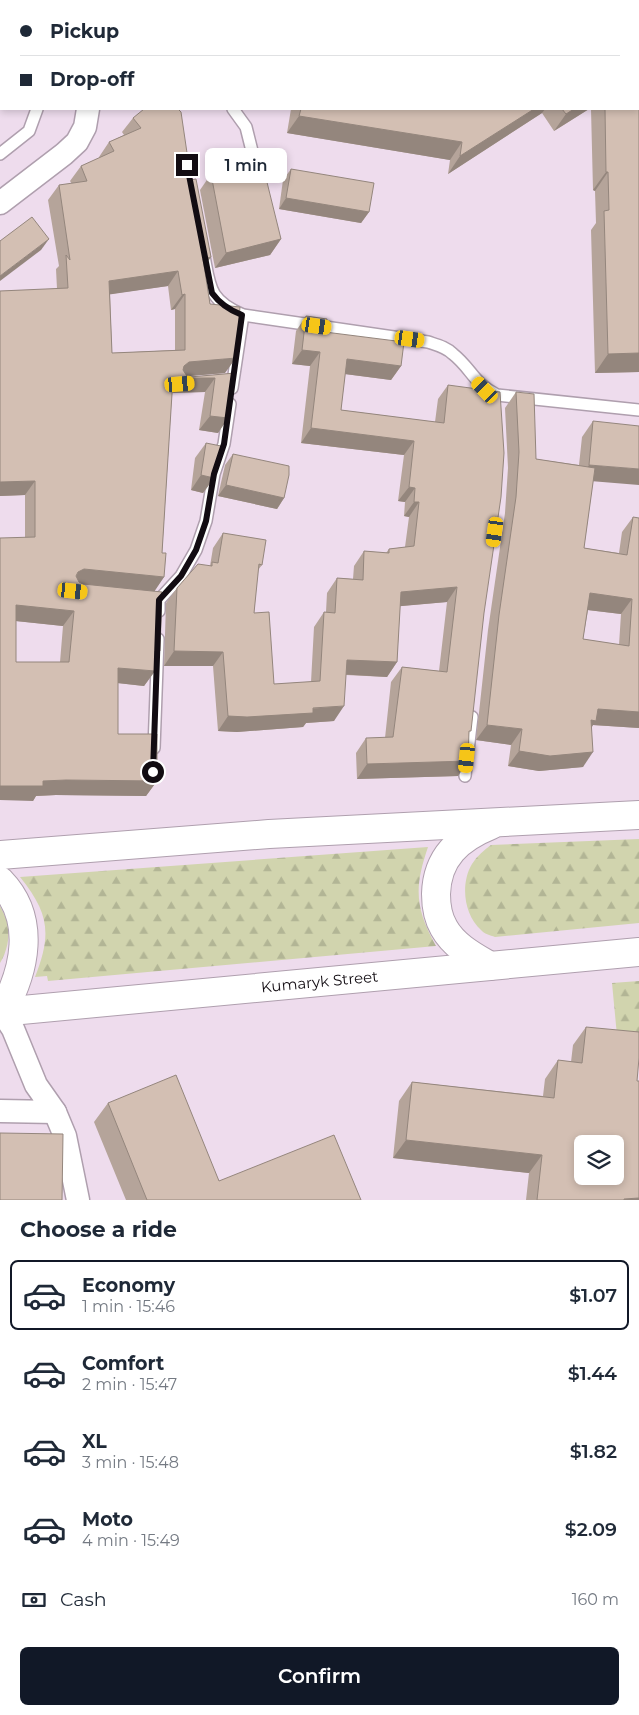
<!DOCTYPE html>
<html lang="en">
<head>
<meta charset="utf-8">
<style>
  :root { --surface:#fff; --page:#f6f6f7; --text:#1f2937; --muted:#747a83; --line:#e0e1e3; --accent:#111827 }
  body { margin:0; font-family:Montserrat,sans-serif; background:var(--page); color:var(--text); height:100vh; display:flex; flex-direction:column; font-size:19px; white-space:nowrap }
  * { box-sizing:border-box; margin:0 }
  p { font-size:16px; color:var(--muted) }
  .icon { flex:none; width:28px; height:28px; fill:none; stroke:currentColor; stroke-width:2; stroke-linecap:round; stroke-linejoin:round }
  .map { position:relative; height:1200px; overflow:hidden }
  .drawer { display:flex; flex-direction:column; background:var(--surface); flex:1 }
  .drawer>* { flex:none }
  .guide { position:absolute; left:0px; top:0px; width:640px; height:110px; box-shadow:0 2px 8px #0003; display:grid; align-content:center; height:110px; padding:0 20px; background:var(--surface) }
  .fabs { position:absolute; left:574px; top:1135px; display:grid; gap:10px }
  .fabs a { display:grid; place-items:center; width:50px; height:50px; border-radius:8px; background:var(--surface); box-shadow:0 2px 8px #0003; font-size:25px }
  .end { position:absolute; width:22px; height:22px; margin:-11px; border:6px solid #120c12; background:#fff; box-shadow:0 0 0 2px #fff }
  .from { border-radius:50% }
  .bubble { position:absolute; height:35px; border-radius:8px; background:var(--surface); box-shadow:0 2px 8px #0003; font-size:16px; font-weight:600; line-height:35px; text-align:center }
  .car { position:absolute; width:15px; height:30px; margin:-15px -8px; border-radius:6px; box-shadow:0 0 4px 1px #0007; background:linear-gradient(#f5c518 24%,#345 0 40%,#f5c518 0 76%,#345 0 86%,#f5c518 0) }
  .guide b { display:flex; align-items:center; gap:18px; height:48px; font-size:19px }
  .guide b+b { border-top:1px solid var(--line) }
  .guide i { width:12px; height:12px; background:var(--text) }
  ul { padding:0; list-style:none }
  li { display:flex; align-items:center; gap:15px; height:70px; margin:0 10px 8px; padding:0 10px; border:2px solid transparent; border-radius:8px }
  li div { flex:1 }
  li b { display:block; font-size:19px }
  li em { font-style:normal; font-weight:600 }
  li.current { border-color:var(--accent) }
  li>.icon { width:45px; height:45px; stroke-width:1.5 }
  h2 { padding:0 20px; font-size:22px; line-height:60px }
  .pay { display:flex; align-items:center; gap:12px; height:55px; padding:0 20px; font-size:19px }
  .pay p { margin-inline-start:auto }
  .primary-button { display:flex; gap:10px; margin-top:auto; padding:10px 20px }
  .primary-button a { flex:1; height:58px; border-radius:8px; background:var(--accent); color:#fff; font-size:20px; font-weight:600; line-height:58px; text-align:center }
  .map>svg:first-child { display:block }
  .forest { fill:url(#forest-firs) }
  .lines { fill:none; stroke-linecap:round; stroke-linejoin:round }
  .service-casing { stroke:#af9fae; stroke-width:14 }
  .minor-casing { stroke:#af9fae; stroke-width:25 }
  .primary-casing { stroke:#af9fae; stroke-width:30 }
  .service { stroke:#fff; stroke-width:11 }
  .minor { stroke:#fff; stroke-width:22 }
  .primary { stroke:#fff; stroke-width:28 }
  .wall { fill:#b5a49a; fill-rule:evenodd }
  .shaded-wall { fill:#94867d }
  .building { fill:#d3bfb3; stroke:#94867d; fill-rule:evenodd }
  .route { stroke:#120c12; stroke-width:6 }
  .labels { text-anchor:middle; stroke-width:4; stroke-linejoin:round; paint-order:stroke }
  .street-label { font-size:15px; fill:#120c12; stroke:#fbeafa }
</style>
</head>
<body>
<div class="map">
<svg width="639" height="1200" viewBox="0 0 639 1200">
  <defs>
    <pattern id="forest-firs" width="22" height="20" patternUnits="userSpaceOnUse" patternTransform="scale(1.25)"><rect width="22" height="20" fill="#d1d4ae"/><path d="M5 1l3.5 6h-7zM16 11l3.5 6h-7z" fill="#b2b595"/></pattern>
  </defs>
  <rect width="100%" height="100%" fill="#eedced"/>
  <!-- forest -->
  <g class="forest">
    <path d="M639 839V923L495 937C490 935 484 934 481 930 464 915 460 884 472 864 477 856 484 850 491 845Z"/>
    <path d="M428 847C414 888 415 908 436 946L48 981 47 976 35 977C52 934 49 913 20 877Z"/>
    <path d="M0 906C3 912 7 919 8 925 10 937 7 952 0 963Z"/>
    <polygon points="639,981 639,1044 618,1046 612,983"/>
  </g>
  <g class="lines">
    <!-- service casing -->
    <g class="service-casing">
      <g id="service">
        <polyline points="13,0 14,1"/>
        <polyline points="117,1 117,0"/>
        <polyline points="233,109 246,127 259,179"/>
        <polyline points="0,154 29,131 37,109"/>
        <path d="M203 251C210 285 207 300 243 315L428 342C437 345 446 347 453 354 471 368 474 384 497 395L639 410"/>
        <polyline points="232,388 243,315"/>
        <polyline points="159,611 159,600 181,576 196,550 206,521 214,474 224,444 230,404"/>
        <polyline points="154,748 158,639"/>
        <polyline points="465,776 472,717"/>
      </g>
    </g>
    <!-- minor casing -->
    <g class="minor-casing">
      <g id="minor">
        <polyline points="60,0 60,1"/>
        <polyline points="0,203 64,154 77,142 85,127 88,109"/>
        <polyline points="0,1111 55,1112 36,1085 13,1029 2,1012"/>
        <polyline points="55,1112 65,1136 78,1200"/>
      </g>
    </g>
    <!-- primary casing -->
    <g class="primary-casing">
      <g id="primary">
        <polyline points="0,855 269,834 639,815"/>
        <path d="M0 881C37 919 25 971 2 1012"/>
        <path d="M490 966C473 956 454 946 444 928 438 918 436 905 436 894 437 857 459 838 491 825"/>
        <path id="s1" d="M0 1012 639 952"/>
      </g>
    </g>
    <!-- service -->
    <use href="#service" class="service"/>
    <!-- minor -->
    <use href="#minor" class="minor"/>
    <!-- primary -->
    <use href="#primary" class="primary"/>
  </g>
  <!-- wall -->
  <g class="wall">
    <polygon points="488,0 549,0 548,1 488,1"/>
    <polygon points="588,0 639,0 639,372 595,373 591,230 596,223 595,191 593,190 591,109 639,109 639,1 588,1"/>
    <polygon points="291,109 589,109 554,131 542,113 448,174 450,160 287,133"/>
    <path d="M133 118 191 180 211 257 204 266 210 304 225 373 187 376 190 377 235 373 228 418 218 433 199 430 205 392 172 393 162 553 164 577 154 591 155 671 144 686 118 683V734L157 781 146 796 56 795 36 796 33 801 0 538H25V495L0 496V291L57 289 56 269 59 266 48 200 59 185 72 184 70 181 81 166 100 158 99 157 109 142 124 135 122 132ZM168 286 171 310 175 309V350L112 353 110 294ZM16 621 63 626 60 662H16Z"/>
    <polygon points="291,169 369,212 361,223 279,209 283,180"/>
    <polygon points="211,174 281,239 270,255 215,268 200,190"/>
    <polygon points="306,316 325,332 401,366 391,380 345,374 341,410 435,422 438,399 448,385 484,613 469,734 458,776 357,779 356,753 366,738 385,738 391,682 402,667 439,671 447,602 400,606 397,662 387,677 346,675 334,721 306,723 303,727 237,732 218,731 213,666 164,666 166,603 177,588 210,566 213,548 223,533 262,565 258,570 254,613 274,684 311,682 314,627 324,612 326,612 327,593 337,578 353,579 354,566 364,551 386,553 389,549 405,547 409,517 404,516 405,502 398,501 404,455 301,443 310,366 292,364 296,331"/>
    <path d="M516 392 536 459 579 465 582 437 593 421V481L584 548 619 553 622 532 633 517 639 728 593 725 592 727 583 767 539 771 508 766 511 745 476 740 488 630 505 513 508 468 505 408ZM588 610 621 614 619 645 583 639Z"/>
    <polygon points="206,443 214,478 203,493 191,490 195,458"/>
    <polygon points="233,454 284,498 277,509 218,496 225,465"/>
    <polygon points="586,1027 637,1081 639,1200 526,1200 529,1173 393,1158 399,1101 412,1082 543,1096 545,1079 558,1060 571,1062 573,1045"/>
    <polygon points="108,1103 219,1181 361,1200 126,1200 94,1122"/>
  </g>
  <!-- shaded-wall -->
  <g class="shaded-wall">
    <polygon points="534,109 545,109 542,113 448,174 460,156"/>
    <polygon points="574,109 589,109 554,131 566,114"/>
    <polygon points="299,116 462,142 450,160 287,133"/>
    <polygon points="606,172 608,172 595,191 593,190"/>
    <polygon points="286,198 369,212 361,223 279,209"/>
    <polygon points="49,239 41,250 0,281 0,276"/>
    <polygon points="281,239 270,255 215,268 226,253"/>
    <polygon points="211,257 200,272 203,259"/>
    <polygon points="178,271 168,286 99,296 109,281"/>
    <polygon points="185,294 175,309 171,310 182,295"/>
    <polygon points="302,350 320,352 310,366 292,364"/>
    <polygon points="639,353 639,372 595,373 608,354"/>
    <polygon points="236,358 225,373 179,377 215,378 205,392 163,393 173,378 184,366 189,362"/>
    <polygon points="347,359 401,366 391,380 337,373"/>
    <polygon points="210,416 228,418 218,433 199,430"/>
    <polygon points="311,428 414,441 404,455 301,443"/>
    <polygon points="589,465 639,469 639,485 578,480"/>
    <polygon points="201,475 214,478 203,493 191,490"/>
    <polygon points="35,481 25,495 0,496 0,482"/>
    <polygon points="226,485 284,498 277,509 218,496"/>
    <polygon points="409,487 415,488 405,502 398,501"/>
    <polygon points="414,502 419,502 409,517 404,516"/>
    <polygon points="84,569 164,577 154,592 74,584 78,572"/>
    <polygon points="457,587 447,602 391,607 401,592"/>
    <polygon points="590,593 632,599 621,614 579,609"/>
    <polygon points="16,605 74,611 63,626 6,620"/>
    <polygon points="155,651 160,651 149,666"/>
    <polygon points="174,651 223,652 213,666 164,666"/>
    <polygon points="347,660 397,662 387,677 337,674"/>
    <polygon points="118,668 155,671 144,686 108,682"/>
    <polygon points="344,706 334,721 306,723 303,727 237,732 218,731 228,716"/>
    <polygon points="598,709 639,712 639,728 593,725 585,736 588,724"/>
    <polygon points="487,725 522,729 511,745 476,740"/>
    <polygon points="519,751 593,752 583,767 539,771 508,766"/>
    <polygon points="468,761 458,776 357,779 367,764"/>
    <polygon points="66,780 157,781 146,796 56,795 36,796 33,801 0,800 0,786 43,781"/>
    <polygon points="406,1140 542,1155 529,1173 393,1158"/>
    <polygon points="639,1198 639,1200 624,1200 624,1199"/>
  </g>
  <!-- building -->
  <g class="building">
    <polygon points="498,0 549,0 548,1 498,1"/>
    <polygon points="602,0 639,0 639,353 608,354 604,211 609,210 608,172 606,172 605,109 639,109 639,1 602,1"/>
    <path d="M144 109H178L181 112 191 180 196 179 211 257 203 259 210 304 240 307 236 358 189 362 184 366 183 370 187 376 190 377 235 373 228 418 210 416 215 378H173L162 553H166L164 577 84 569 78 572 76 576 79 582 83 584 162 592 160 651H155V671L118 668V734H157V781L66 780 43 781V786H0V538L35 537V481L0 482V291L68 288 66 255 70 260 59 185 87 181 81 166 114 151 109 142 141 128 133 118ZM178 271 182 295 185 294V350L112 353 109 281ZM16 605 74 611 69 662H16Z"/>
    <polygon points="301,109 534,109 460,156 462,142 299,116"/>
    <polygon points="562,109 574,109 566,114"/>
    <polygon points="262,162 281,239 226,253 211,174"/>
    <polygon points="291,169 374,183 369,212 286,198"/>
    <polygon points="32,217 49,239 0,276 0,241"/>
    <polygon points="306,316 327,319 325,332 404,342 401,366 347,359 341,410 444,423 448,385 500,392 504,453 501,497 484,613 471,731 469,731 468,761 367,764 366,738 393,737 402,667 447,672 457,587 401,592 397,662 347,660 344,706 313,708 313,713 247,717 228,716 223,652 174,651 177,588 198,564 212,566 212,562 218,563 223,533 266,540 262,565 259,564 254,613 269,612 274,684 320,681 324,612 335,613 337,578 363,580 364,551 389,553 389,549 414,546 419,502 414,502 415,488 409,487 414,441 311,428 320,352 302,350"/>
    <path d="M516 392 534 394 536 459 595 468 584 548 627 555 633 517 639 518V712L598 709 596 721 591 720 593 752 550 756 519 751 522 729 487 725 499 615 516 497 519 452ZM590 593 632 599 629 646 583 639Z"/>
    <polygon points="593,421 639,426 639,469 589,465"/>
    <polygon points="206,443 221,446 214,478 201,475"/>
    <polygon points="233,454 289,466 289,475 284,498 226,485"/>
    <path d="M586 1027 639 1032V1058L637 1081H639V1198L624 1199V1200H537L542 1155 406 1140 412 1082 554 1098 558 1060 582 1063ZM582 1144H615V1176H582Z"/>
    <polygon points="176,1075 219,1181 334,1135 361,1200 147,1200 108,1103"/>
    <polygon points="0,1133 63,1134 62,1200 0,1200"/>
  </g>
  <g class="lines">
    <!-- route -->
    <path class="route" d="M153 772 159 600 181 576 196 550 206 521 214 474 224 444 242 315C229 310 220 304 212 293L187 165"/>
  </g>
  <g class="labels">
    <!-- street labels -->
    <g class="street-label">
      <text dy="5" stroke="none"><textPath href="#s1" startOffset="321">Kumaryk Street</textPath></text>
    </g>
  </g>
</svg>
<div class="fabs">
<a><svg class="icon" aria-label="layers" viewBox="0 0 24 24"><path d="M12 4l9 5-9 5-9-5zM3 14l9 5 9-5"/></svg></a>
</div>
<i class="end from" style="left:153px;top:772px"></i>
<i class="end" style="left:187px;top:165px"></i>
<div class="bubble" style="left:205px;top:148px;width:82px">1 min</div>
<i class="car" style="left:317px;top:326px;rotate:98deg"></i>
<i class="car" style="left:410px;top:339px;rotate:98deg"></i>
<i class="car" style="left:180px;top:384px;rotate:85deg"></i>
<i class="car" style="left:485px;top:390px;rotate:316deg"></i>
<i class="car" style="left:495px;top:532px;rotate:188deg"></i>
<i class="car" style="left:73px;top:591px;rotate:96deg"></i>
<i class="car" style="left:467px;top:758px;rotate:186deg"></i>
<div class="guide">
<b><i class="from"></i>Pickup</b>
<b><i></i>Drop-off</b>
</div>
</div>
<section class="drawer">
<h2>Choose a ride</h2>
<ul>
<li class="current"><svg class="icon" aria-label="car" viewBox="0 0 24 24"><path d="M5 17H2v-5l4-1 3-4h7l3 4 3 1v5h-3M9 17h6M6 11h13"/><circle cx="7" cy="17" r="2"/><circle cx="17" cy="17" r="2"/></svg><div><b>Economy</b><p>1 min · 15:46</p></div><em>$1.07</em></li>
<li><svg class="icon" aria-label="car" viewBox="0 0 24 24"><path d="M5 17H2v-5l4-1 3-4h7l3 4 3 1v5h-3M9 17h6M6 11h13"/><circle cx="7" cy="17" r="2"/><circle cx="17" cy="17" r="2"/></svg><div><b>Comfort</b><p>2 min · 15:47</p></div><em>$1.44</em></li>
<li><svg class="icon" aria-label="car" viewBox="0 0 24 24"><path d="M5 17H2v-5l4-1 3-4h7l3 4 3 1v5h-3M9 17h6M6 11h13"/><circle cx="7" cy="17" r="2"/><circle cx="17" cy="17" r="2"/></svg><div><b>XL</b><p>3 min · 15:48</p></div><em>$1.82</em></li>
<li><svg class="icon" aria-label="car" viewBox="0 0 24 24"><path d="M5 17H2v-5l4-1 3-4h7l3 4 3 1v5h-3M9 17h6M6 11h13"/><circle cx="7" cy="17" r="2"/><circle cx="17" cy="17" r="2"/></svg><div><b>Moto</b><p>4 min · 15:49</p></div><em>$2.09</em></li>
</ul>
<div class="pay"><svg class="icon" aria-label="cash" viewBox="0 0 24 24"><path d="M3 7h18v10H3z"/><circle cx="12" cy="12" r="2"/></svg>Cash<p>160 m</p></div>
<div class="primary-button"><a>Confirm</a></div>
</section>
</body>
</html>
